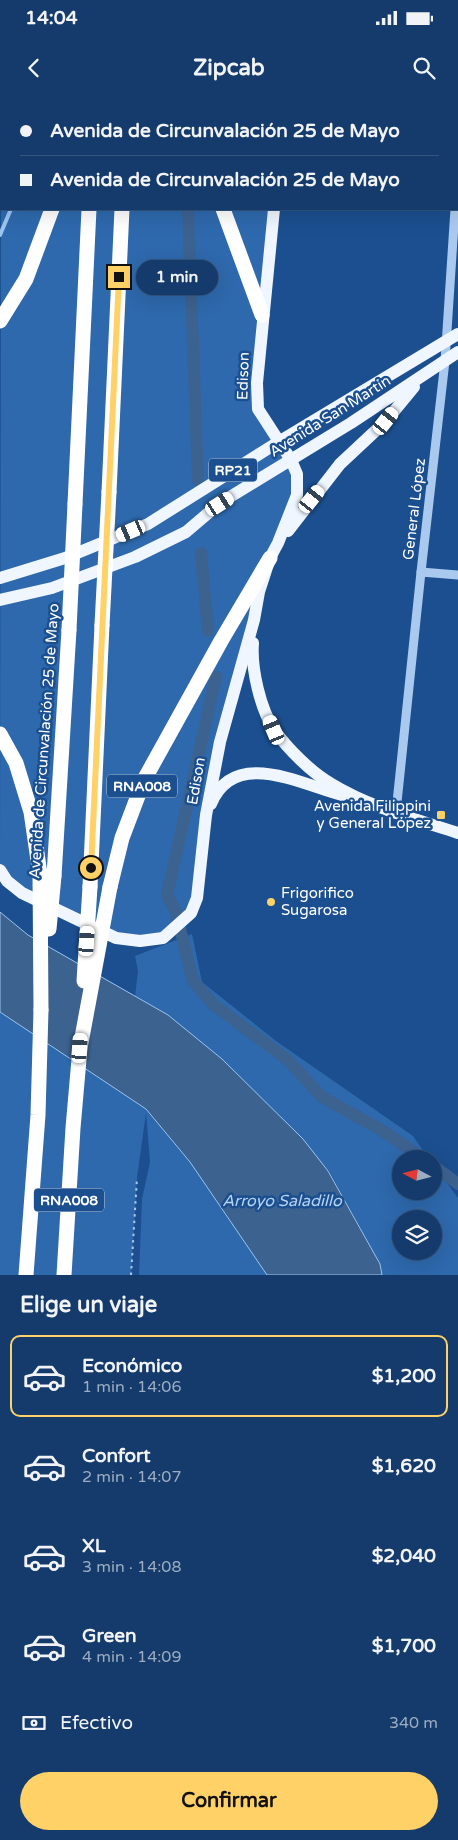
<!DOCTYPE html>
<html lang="es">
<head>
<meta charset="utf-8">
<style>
  :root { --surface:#143b6b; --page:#214673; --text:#f1f3f6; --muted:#9dadc1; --line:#33557e; --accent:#ffd166 }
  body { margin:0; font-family:"Varela Round",sans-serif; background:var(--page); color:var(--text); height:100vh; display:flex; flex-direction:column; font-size:19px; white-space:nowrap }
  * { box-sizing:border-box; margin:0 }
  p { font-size:16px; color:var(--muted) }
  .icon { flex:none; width:28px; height:28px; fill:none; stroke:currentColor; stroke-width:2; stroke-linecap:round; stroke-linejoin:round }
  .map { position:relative; height:1175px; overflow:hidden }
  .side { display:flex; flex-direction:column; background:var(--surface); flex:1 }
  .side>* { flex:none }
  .hud { position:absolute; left:0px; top:0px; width:459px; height:110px; box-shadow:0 5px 20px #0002,0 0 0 1px var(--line); display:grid; align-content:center; height:110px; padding:0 20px; background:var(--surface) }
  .needle { width:32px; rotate:277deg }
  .controls { position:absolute; left:392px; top:1050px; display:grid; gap:10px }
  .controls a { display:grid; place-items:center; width:50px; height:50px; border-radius:50%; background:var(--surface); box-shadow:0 5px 20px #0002,0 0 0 1px var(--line); font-size:25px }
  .end { position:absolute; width:22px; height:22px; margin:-11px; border:6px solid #ffd166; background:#111; box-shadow:0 0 0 2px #111 }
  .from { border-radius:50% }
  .bubble { position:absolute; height:35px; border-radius:18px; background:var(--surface); box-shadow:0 5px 20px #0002,0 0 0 1px var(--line); font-size:16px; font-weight:700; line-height:35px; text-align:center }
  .car { position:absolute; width:15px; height:30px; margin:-15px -8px; border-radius:6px; box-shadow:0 0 4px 1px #0007; background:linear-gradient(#fff 24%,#345 0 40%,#fff 0 76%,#345 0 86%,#fff 0) }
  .hud b { display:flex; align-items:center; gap:18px; height:48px; font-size:19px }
  .hud b+b { border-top:1px solid var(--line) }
  .hud i { width:12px; height:12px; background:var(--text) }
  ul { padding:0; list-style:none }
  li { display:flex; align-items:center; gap:15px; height:82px; margin:0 10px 8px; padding:0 10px; border:2px solid transparent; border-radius:10px }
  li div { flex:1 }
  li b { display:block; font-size:19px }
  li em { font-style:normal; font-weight:700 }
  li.selected { border-color:var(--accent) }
  li>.icon { width:45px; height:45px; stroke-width:1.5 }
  h2 { padding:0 20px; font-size:22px; line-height:60px }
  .pay { display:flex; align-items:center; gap:12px; height:55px; padding:0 20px; font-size:19px }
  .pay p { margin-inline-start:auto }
  .button { display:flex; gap:10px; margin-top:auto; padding:10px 20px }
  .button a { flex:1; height:58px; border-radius:30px; background:var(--accent); color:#111; font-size:20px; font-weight:700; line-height:58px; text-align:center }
  .status { display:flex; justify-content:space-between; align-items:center; height:35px; padding:0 25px; background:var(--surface); direction:ltr }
  .status svg { height:14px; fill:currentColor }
  header { display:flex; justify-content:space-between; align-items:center; height:65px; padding:0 20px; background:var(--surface); font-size:22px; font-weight:700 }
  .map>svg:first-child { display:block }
  .green { fill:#2e69ad; fill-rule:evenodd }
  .water { fill:#3c6290; stroke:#9cc4f0 }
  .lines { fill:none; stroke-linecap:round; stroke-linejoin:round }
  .stream { stroke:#9cc4f0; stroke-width:4 }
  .canal { stroke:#3c6290; stroke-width:12 }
  .path { stroke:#a9c9ee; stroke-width:2; stroke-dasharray:2.5 4; stroke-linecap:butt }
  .minor { stroke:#a9c9ee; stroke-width:9 }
  .major { stroke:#f0f6ff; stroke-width:12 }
  .highway { stroke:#fff; stroke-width:15 }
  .highway-bridge { stroke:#fff; stroke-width:15 }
  .route { stroke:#ffd166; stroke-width:6 }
  .poi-dot { fill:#ffd166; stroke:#1b4f8f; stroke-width:2 }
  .labels { text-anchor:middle; stroke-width:5; stroke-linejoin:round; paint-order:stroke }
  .shield { fill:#1b4f8f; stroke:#bbcadd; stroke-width:1 }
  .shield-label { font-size:14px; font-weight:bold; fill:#fff }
  .street-label { font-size:15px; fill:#fff; stroke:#1b4f8f }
  .poi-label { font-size:15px; fill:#fff; stroke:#1b4f8f; text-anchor:end }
  .water-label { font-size:16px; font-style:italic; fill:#b5d3f5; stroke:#1b4f8f }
</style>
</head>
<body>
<div class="status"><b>14:04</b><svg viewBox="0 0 49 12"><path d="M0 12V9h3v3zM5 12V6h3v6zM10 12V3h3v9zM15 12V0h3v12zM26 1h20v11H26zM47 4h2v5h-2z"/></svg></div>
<header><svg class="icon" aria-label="back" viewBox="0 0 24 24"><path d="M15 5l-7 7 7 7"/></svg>Zipcab<svg class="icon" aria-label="search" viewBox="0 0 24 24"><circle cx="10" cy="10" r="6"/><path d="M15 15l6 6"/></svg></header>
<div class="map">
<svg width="458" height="1175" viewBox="0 0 458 1175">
  <rect width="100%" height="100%" fill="#1b4f8f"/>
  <!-- green -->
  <g class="green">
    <polygon points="1,78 1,109 274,109 258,309 297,374 278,443 238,578 197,798 163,838 116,838 22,793 0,770"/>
    <path d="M192 834 202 882 276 941 413 1036 429 1059H401V1091H434V1065L458 1098V1175H382L380 1164 329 1071 168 915 135 896 138 871 135 856ZM401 1119H434V1151H401Z"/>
    <polygon points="0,912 146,1009 190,1062 267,1175 139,1175 142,1099 150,1062 146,1013 137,1078 131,1175 0,1175"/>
  </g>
  <!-- water -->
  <polygon class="water" points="0,812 28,835 168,915 222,959 303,1039 328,1071 380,1164 382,1175 267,1175 190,1062 146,1009 0,912"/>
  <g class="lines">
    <!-- stream -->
    <g class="stream">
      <polyline points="49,1 50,0"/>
      <polyline points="0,135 11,109"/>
    </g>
    <!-- canal -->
    <g class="canal">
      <polyline points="188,109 198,380"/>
      <polyline points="201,453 208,531"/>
      <polyline points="216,577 167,795 176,812 193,881 214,905 288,960 322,997 383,1031 424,1059"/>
      <polyline points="434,1066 458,1084"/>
    </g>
    <!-- path -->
    <polyline class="path" points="131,1175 137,1078"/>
    <!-- minor -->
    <g class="minor">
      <polyline points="458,65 458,57"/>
      <polyline points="421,472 458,475"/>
      <polyline points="396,712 421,472 445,261 455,109"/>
    </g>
    <!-- major -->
    <g class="major">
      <polyline points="33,1 33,0"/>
      <polyline points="285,1 285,0"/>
      <polyline points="0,81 1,78"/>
      <polyline points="288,431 340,364 386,321 414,287"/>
      <polyline points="0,478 65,458 148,424 280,341 458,234"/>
      <polyline points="0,500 52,488 135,457 186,432 220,403 351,323 458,252"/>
      <path d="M253 543C251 568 260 609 275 631 288 649 311 672 330 683 369 707 415 719 458 733"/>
      <path d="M211 704C234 647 302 685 342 695"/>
      <polyline points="0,770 7,781 22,793 116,838 140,841 163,838 191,813 197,798 206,715 220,642 254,520 259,492 270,458 278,443 297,395 297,374 291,360 258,309 257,283 274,109"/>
    </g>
    <!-- highway -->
    <g class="highway">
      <polyline points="182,0 182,1"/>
      <polyline points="78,1 78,0"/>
      <polyline points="95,1 95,0"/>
      <polyline points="128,1 128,0"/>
      <polyline points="223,109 262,215"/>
      <polyline points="0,221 26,179 52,109"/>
      <polyline points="109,392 122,109"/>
      <polyline points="75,404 89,109"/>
      <polyline points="0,634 16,663 31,712 40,774"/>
      <polyline points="54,776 69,530"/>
      <polyline points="90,787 102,525"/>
      <polyline points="110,787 122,738 144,680 221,541 270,458"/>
      <polyline points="26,1175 38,1015 41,910"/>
      <polyline points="64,1175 73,1028 80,948"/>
    </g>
    <!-- highway-bridge -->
    <g class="highway-bridge">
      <polyline points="102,525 109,392"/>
      <polyline points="69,530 75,404"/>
      <polyline points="40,774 41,910"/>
      <polyline points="49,829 54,776"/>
      <polyline points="84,881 90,787"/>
      <polyline points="80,948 110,787"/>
    </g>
  </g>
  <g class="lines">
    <!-- route -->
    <polyline class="route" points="91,768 119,177"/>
  </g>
  <!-- markers -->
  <g class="poi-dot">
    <rect x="436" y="710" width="10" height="10" rx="2.5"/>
    <circle cx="271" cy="802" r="5"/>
  </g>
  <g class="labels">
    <!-- shield labels -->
    <g class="shield">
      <rect x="209" y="358.5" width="48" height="23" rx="4"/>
      <rect x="107" y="674.5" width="70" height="23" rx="4"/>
      <rect x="34" y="1088.5" width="70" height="23" rx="4"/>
    </g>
    <g class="shield-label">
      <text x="233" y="375">RP21</text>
      <text x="142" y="691">RNA008</text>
      <text x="69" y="1105">RNA008</text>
    </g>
    <!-- street labels -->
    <g class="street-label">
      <text transform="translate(243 276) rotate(-88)" y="5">Edison</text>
      <text transform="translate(330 316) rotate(-32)" y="5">Avenida San Martín</text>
      <text transform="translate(414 409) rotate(-83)" y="5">General López</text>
      <text transform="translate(44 641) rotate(-86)" y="5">Avenida de Circunvalación 25 de Mayo</text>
      <text transform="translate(196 681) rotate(-80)" y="5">Edison</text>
    </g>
    <!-- poi labels -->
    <g class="poi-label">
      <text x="431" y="711">Avenida Filippini<tspan x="431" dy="17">y General López</tspan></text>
      <text x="281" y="798" text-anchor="start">Frigorifico<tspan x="281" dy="17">Sugarosa</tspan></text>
    </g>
    <!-- water labels -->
    <g class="water-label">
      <text x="282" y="1106">Arroyo Saladillo</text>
    </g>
  </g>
</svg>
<div class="controls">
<a><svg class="needle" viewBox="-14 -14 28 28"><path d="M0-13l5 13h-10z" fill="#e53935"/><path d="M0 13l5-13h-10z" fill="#9dadc1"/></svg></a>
<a><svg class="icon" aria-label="layers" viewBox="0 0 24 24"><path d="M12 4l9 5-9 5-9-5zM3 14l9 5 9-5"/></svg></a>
</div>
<i class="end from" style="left:91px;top:768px"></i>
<i class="end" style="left:119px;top:177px"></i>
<div class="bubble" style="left:136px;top:160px;width:82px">1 min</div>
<i class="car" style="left:386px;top:321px;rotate:39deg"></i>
<i class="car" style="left:312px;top:399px;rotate:39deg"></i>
<i class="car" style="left:220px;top:404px;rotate:58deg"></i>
<i class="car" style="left:131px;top:431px;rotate:247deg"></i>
<i class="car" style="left:274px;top:630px;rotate:337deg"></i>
<i class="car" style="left:87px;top:841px;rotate:4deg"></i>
<i class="car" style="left:80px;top:948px;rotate:4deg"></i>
<div class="hud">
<b><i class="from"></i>Avenida de Circunvalación 25 de Mayo</b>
<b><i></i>Avenida de Circunvalación 25 de Mayo</b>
</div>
</div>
<section class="side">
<h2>Elige un viaje</h2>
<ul>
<li class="selected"><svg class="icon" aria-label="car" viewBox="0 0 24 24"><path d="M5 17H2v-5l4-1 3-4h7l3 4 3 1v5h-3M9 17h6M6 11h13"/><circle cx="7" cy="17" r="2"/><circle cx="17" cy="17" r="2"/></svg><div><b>Económico</b><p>1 min · 14:06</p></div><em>$1,200</em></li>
<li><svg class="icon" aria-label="car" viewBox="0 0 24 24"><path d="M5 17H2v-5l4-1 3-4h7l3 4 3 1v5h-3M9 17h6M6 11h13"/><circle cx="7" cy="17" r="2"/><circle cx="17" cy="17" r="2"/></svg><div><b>Confort</b><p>2 min · 14:07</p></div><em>$1,620</em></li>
<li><svg class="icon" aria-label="car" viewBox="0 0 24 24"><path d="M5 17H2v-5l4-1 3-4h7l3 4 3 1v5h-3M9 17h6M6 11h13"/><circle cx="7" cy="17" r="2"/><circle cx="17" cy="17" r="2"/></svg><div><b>XL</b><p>3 min · 14:08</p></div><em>$2,040</em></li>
<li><svg class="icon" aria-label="car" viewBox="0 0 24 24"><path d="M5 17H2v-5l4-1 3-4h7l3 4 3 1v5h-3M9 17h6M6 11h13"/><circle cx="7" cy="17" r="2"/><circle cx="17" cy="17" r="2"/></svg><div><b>Green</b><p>4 min · 14:09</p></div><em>$1,700</em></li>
</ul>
<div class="pay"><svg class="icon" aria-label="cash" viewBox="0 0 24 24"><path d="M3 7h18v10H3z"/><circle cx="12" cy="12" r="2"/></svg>Efectivo<p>340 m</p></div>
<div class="button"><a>Confirmar</a></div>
</section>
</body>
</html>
